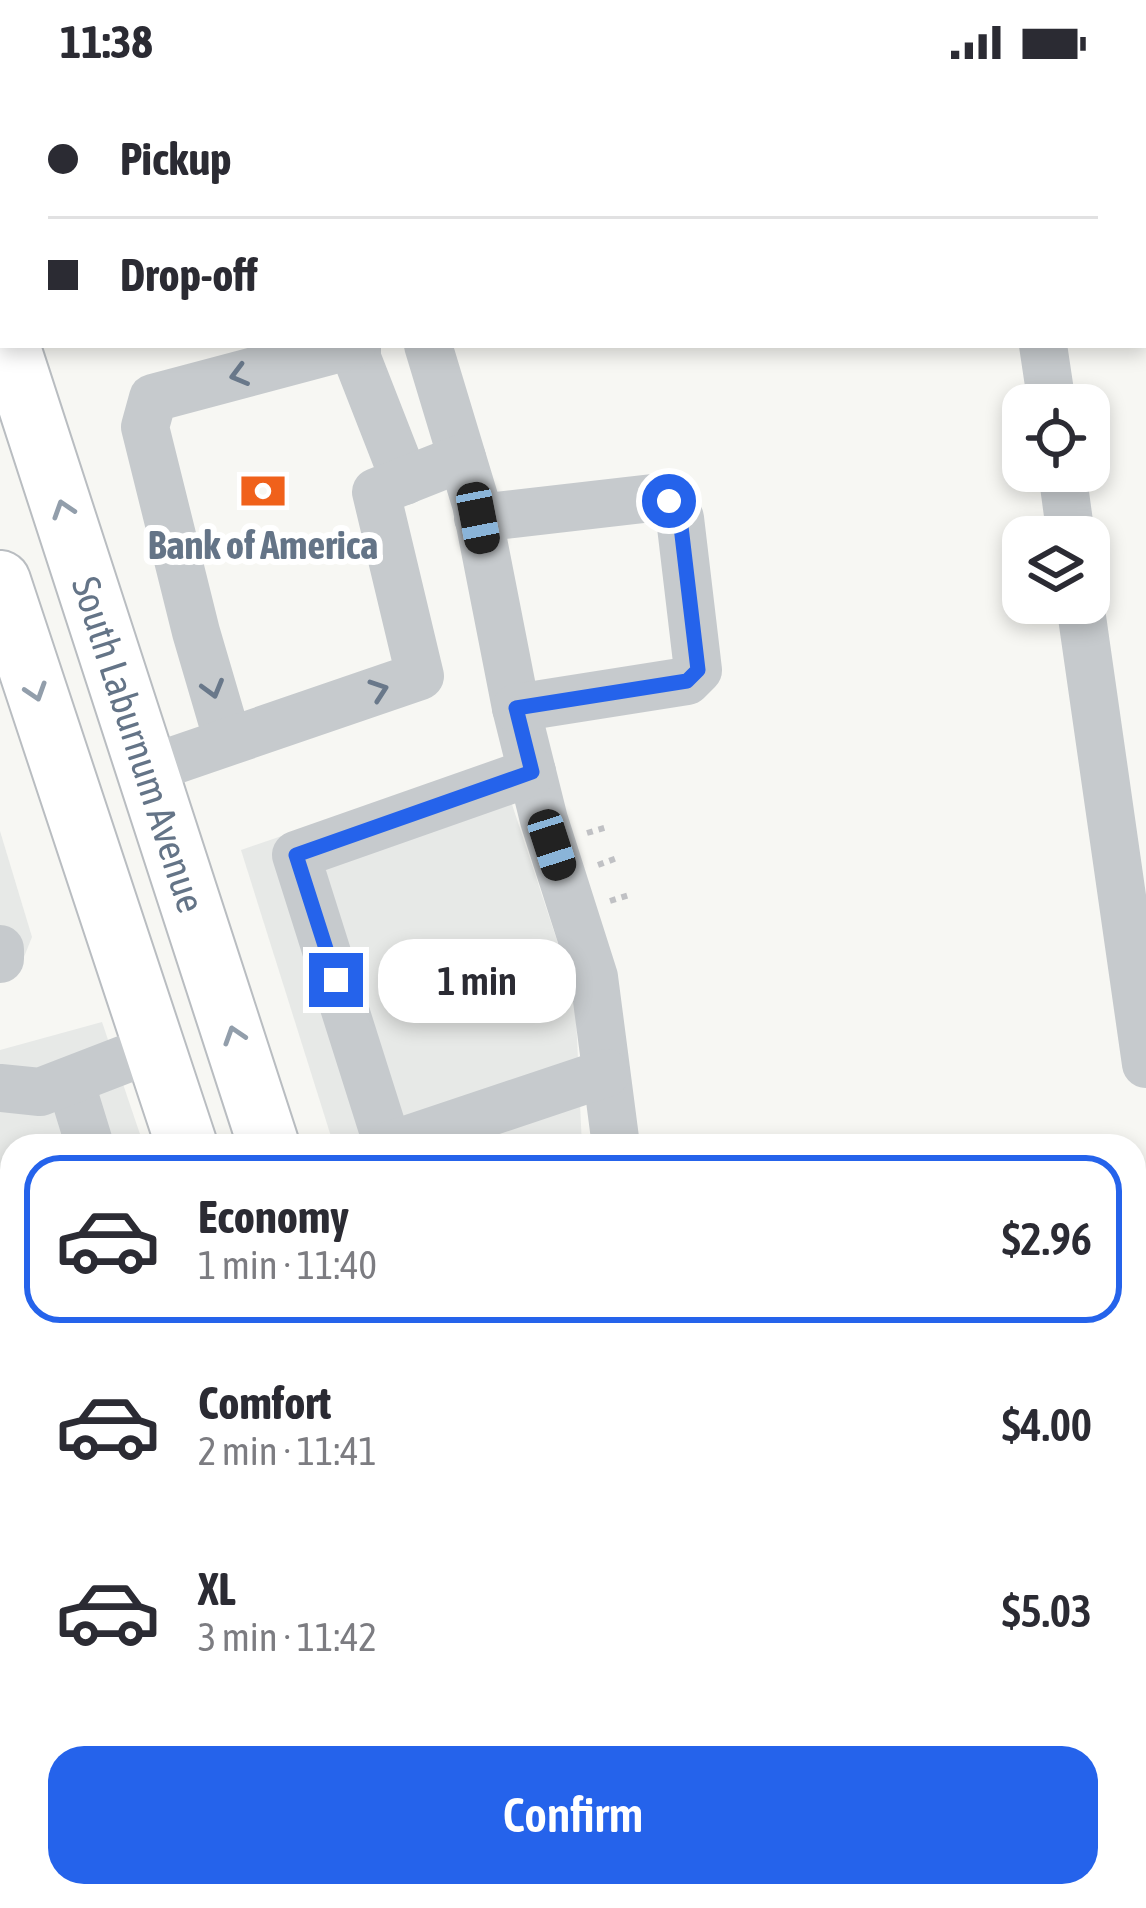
<!DOCTYPE html>
<html lang="en">
<head>
<meta charset="utf-8">
<style>
  :root { --surface:#fff; --page:#f2f2f3; --text:#2b2b33; --muted:#7c7c81; --line:#e1e1e2; --accent:#2563eb }
  body { margin:0; font-family:"Asap Condensed",sans-serif; background:var(--page); color:var(--text); height:100vh; display:flex; flex-direction:column; font-size:45px; white-space:nowrap }
  * { box-sizing:border-box; margin:0 }
  p { font-size:39px; color:var(--muted) }
  .icon { flex:none; width:66px; height:66px; fill:none; stroke:currentColor; stroke-width:2; stroke-linecap:round; stroke-linejoin:round }
  .map { position:relative; flex:1; overflow:hidden }
  .drawer { position:absolute; left:0px; top:1050px; width:1146px; height:774px; display:flex; flex-direction:column; background:var(--surface); border-radius:36px 36px 0 0; box-shadow:0 6px 18px #0003 }
  .drawer>* { flex:none }
  .banner { position:absolute; left:0px; top:0px; width:1146px; height:264px; box-shadow:0 6px 18px #0003; display:grid; align-content:center; height:264px; padding:0 48px; background:var(--surface) }
  .buttons { position:absolute; left:1002px; top:300px; display:grid; gap:24px }
  .buttons a { display:grid; place-items:center; width:108px; height:108px; border-radius:24px; background:var(--surface); box-shadow:0 6px 18px #0003; font-size:60px }
  .end { position:absolute; width:54px; height:54px; margin:-27px; border:15px solid #2563eb; background:#fff; box-shadow:0 0 0 6px #fff }
  .from { border-radius:50% }
  .bubble { position:absolute; height:84px; border-radius:36px; background:var(--surface); box-shadow:0 6px 18px #0003; font-size:39px; font-weight:600; line-height:84px; text-align:center }
  .car { position:absolute; width:36px; height:72px; margin:-36px -18px; border-radius:15px; box-shadow:0 0 9px 3px #0007; background:linear-gradient(#222 24%,#8ab4d8 0 40%,#222 0 76%,#8ab4d8 0 86%,#222 0) }
  .banner b { display:flex; align-items:center; gap:42px; height:114px; font-size:45px }
  .banner b+b { border-top:3px solid var(--line) }
  .banner i { width:30px; height:30px; background:var(--text) }
  ul { padding:21px 0 0; list-style:none }
  li { display:flex; align-items:center; gap:36px; height:168px; margin:0 24px 18px; padding:0 24px; border:6px solid transparent; border-radius:36px }
  li div { flex:1 }
  li b { display:block; font-size:45px }
  li em { font-style:normal; font-weight:600 }
  li.active { border-color:var(--accent) }
  li>.icon { width:108px; height:108px; stroke-width:1.5 }
  .cta { display:flex; gap:24px; margin-top:auto; padding:24px 48px }
  .cta a { flex:1; height:138px; border-radius:36px; background:var(--accent); color:#fff; font-size:48px; font-weight:600; line-height:138px; text-align:center }
  .status { display:flex; justify-content:space-between; align-items:center; height:84px; padding:0 60px; background:var(--surface); direction:ltr }
  .status svg { height:33px; fill:currentColor }
  .map>svg:first-child { display:block }
  .built { fill:#e7e9e7 }
  .lines { fill:none; stroke-linecap:round; stroke-linejoin:round }
  .major-casing { stroke:#b9bdc1; stroke-width:64 }
  .path { stroke:#c0c1c4; stroke-width:6; stroke-dasharray:6 6; stroke-linecap:butt }
  .minor { stroke:#c6cacd; stroke-width:48 }
  .major { stroke:#fff; stroke-width:60 }
  .oneway { stroke:#69788a }
  .oneway2 { stroke:#929eab }
  .route { stroke:#2563eb; stroke-width:15 }
  .labels { text-anchor:middle; stroke-width:12; stroke-linejoin:round; paint-order:stroke }
  .poi-label { font-size:39px; font-weight:bold; fill:#647487; stroke:#fff }
  .street-label { font-size:39px; fill:#647487; stroke:#fff }
</style>
</head>
<body>
<div class="status"><b>11:38</b><svg viewBox="0 0 49 12"><path d="M0 12V9h3v3zM5 12V6h3v6zM10 12V3h3v9zM15 12V0h3v12zM26 1h20v11H26zM47 4h2v5h-2z"/></svg></div>
<div class="map">
<svg width="1146" height="1824" viewBox="0 0 1146 1824">
  <rect width="100%" height="100%" fill="#f7f7f3"/>
  <!-- built -->
  <g class="built">
    <polygon points="498,678 575,911 582,1062 334,1062 241,766"/>
    <polygon points="0,747 32,853 22,878 0,897"/>
    <polygon points="102,938 144,1062 12,1062 12,1812 397,1812 401,1824 0,1824 0,966"/>
    <polygon points="585,1812 902,1812 906,1824 589,1824"/>
  </g>
  <g class="lines">
    <!-- major casing -->
    <g class="major-casing">
      <g id="major">
        <path id="s1" d="M9 261 269 1062"/>
        <polyline points="0,497 187,1062"/>
        <polyline points="436,1812 440,1824"/>
        <polyline points="524,1812 527,1824"/>
      </g>
    </g>
    <!-- path -->
    <g class="path">
      <polyline points="587,749 607,743"/>
      <polyline points="598,781 617,774"/>
      <polyline points="610,817 629,811"/>
      <polyline points="0,1441 12,1438"/>
      <polyline points="271,1812 274,1821"/>
    </g>
    <!-- minor -->
    <g class="minor">
      <polyline points="58,0 58,3"/>
      <polyline points="318,0 318,3"/>
      <polyline points="1063,3 1076,0"/>
      <polyline points="357,261 357,274 405,397"/>
      <polyline points="428,261 476,420 516,624 544,736 594,893 616,1062"/>
      <polyline points="1043,261 1052,321"/>
      <polyline points="1062,387 1071,453"/>
      <polyline points="478,434 661,413 669,417 680,434 698,586 687,597 516,624"/>
      <polyline points="1080,519 1146,980"/>
      <polyline points="228,657 196,548 145,343 153,314 352,261"/>
      <polyline points="149,685 420,592 376,408 462,374"/>
      <polyline points="0,865 0,875"/>
      <polyline points="70,997 90,1062"/>
      <polyline points="0,1004 40,1008 154,964"/>
      <polyline points="388,1062 296,771 532,688"/>
      <polyline points="388,1062 606,989"/>
      <polyline points="0,1374 12,1370"/>
      <polyline points="0,1696 12,1692"/>
      <polyline points="103,1812 107,1824"/>
    </g>
    <!-- major -->
    <use href="#major" class="major"/>
  </g>
  <!-- one-way arrows -->
  <defs><path id="oneway-chevron" d="M-2-3.5L2.5 0L-2 3.5" fill="none" stroke-width="1.6" stroke-linecap="round" stroke-linejoin="round" transform="scale(3)"/></defs>
  <g class="oneway">
    <use href="#oneway-chevron" transform="translate(239 291) rotate(165)"/>
    <use href="#oneway-chevron" transform="translate(213 605) rotate(74)"/>
    <use href="#oneway-chevron" transform="translate(379 606) rotate(-19)"/>
  </g>
  <g class="oneway2">
    <use href="#oneway-chevron" transform="translate(63 425) rotate(-108)"/>
    <use href="#oneway-chevron" transform="translate(36 608) rotate(72)"/>
    <use href="#oneway-chevron" transform="translate(234 951) rotate(-108)"/>
  </g>
  <g class="lines">
    <!-- route -->
    <polyline class="route" points="336,896 296,771 532,688 516,624 687,597 698,586 680,434 669,417"/>
  </g>
  <!-- icons -->
  <defs>
    <g id="bank-bare" transform="scale(3.6)"><path d="M-6-4H6V4H-6ZM0-2.3a2.3 2.3 0 1 0 0 4.6a2.3 2.3 0 1 0 0-4.6Z" fill="#f0611b" stroke="#fff" stroke-width="2.5" paint-order="stroke"/></g>
  </defs>
  <g fill-rule="evenodd">
    <use href="#bank-bare" x="263" y="407"/>
  </g>
  <g class="labels">
    <!-- poi labels -->
    <g class="poi-label">
      <text x="263" y="475">Bank of America</text>
    </g>
    <!-- street labels -->
    <g class="street-label">
      <text dy="14" stroke="none"><textPath href="#s1" startOffset="420">South Laburnum Avenue</textPath></text>
    </g>
  </g>
</svg>
<div class="buttons">
<a><svg class="icon" aria-label="locate" viewBox="0 0 24 24"><circle cx="12" cy="12" r="6"/><path d="M12 2v4M12 18v4M2 12h4M18 12h4"/></svg></a>
<a><svg class="icon" aria-label="layers" viewBox="0 0 24 24"><path d="M12 4l9 5-9 5-9-5zM3 14l9 5 9-5"/></svg></a>
</div>
<i class="end from" style="left:669px;top:417px"></i>
<i class="end" style="left:336px;top:896px"></i>
<div class="bubble" style="left:378px;top:855px;width:198px">1 min</div>
<i class="car" style="left:478px;top:434px;rotate:169deg"></i>
<i class="car" style="left:552px;top:761px;rotate:162deg"></i>
<div class="banner">
<b><i class="from"></i>Pickup</b>
<b><i></i>Drop-off</b>
</div>
<section class="drawer">
<ul>
<li class="active"><svg class="icon" aria-label="car" viewBox="0 0 24 24"><path d="M5 17H2v-5l4-1 3-4h7l3 4 3 1v5h-3M9 17h6M6 11h13"/><circle cx="7" cy="17" r="2"/><circle cx="17" cy="17" r="2"/></svg><div><b>Economy</b><p>1 min · 11:40</p></div><em>$2.96</em></li>
<li><svg class="icon" aria-label="car" viewBox="0 0 24 24"><path d="M5 17H2v-5l4-1 3-4h7l3 4 3 1v5h-3M9 17h6M6 11h13"/><circle cx="7" cy="17" r="2"/><circle cx="17" cy="17" r="2"/></svg><div><b>Comfort</b><p>2 min · 11:41</p></div><em>$4.00</em></li>
<li><svg class="icon" aria-label="car" viewBox="0 0 24 24"><path d="M5 17H2v-5l4-1 3-4h7l3 4 3 1v5h-3M9 17h6M6 11h13"/><circle cx="7" cy="17" r="2"/><circle cx="17" cy="17" r="2"/></svg><div><b>XL</b><p>3 min · 11:42</p></div><em>$5.03</em></li>
</ul>
<div class="cta"><a>Confirm</a></div>
</section>
</div>
</body>
</html>
